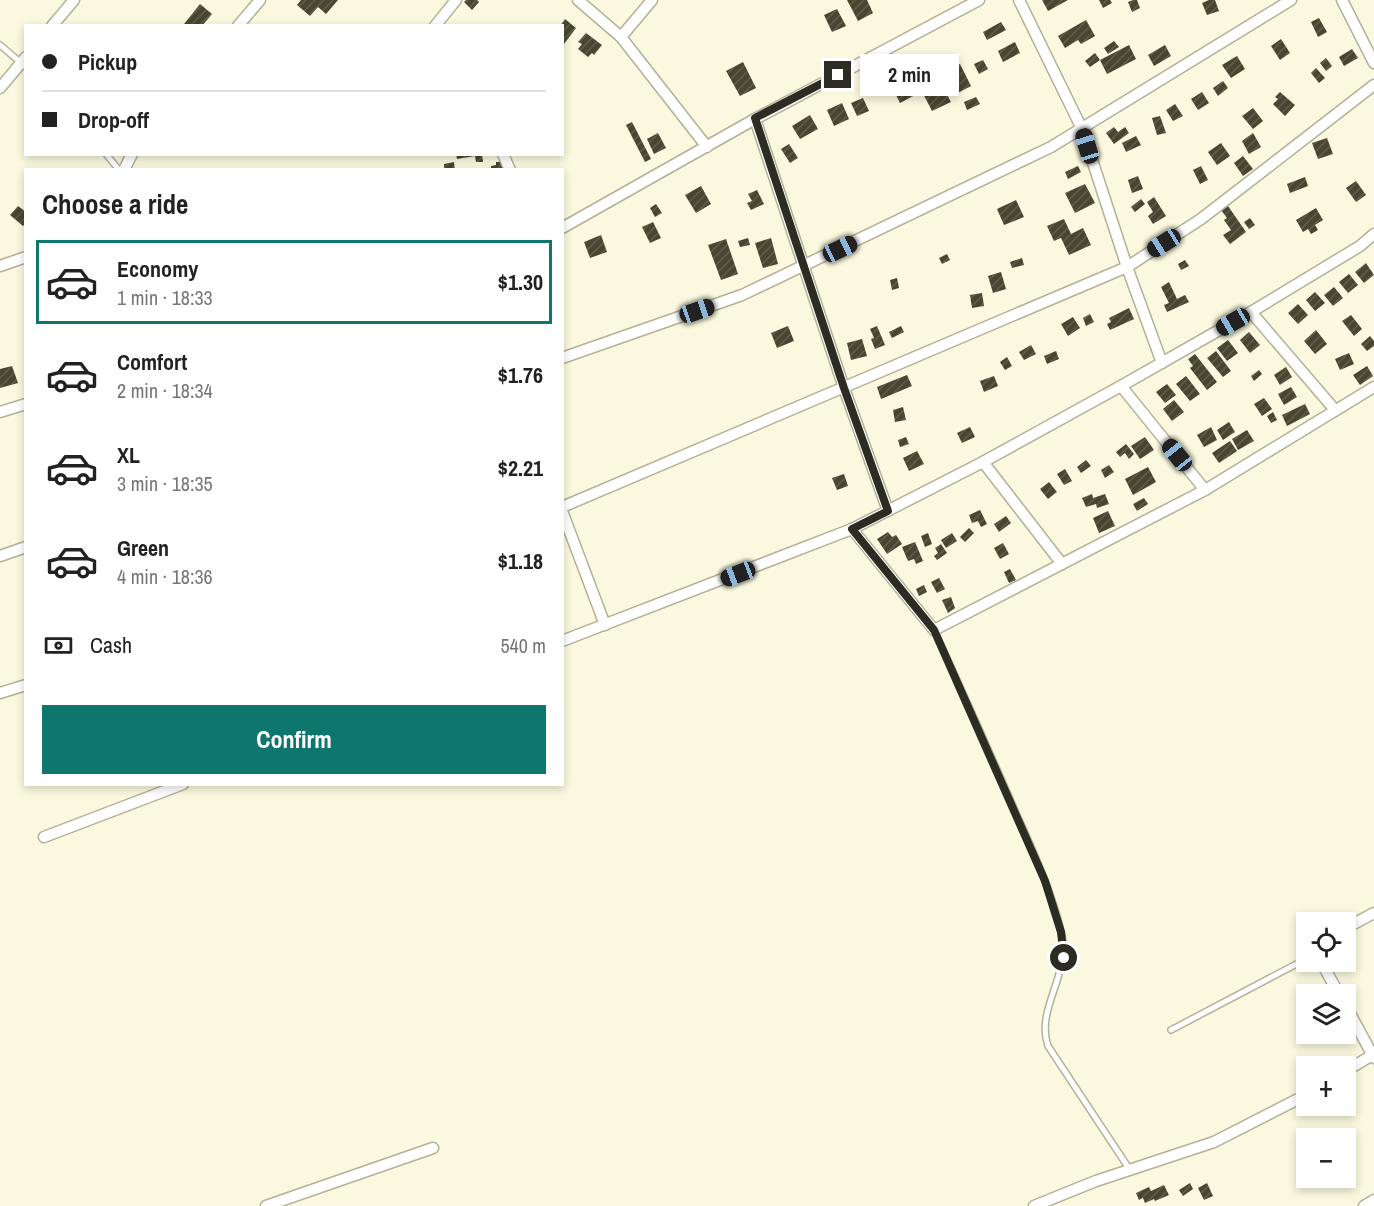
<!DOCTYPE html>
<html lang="en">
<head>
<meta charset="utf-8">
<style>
  :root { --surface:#fff; --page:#f6f6f6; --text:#222; --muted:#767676; --line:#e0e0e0; --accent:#0f766e }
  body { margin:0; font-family:"Archivo Narrow",sans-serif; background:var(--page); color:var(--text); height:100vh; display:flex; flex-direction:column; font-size:22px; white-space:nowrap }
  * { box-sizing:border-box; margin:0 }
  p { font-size:20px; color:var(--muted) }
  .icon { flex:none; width:33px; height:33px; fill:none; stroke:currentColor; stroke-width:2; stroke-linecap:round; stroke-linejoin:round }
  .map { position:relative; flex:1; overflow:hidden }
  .side { position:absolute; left:24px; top:168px; width:540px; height:618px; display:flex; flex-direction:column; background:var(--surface); border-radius:0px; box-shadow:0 3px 9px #0003 }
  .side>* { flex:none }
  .guide { position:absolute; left:24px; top:24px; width:540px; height:132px; border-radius:0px; box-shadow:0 3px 9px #0003; display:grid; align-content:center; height:132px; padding:0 18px; background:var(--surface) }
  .buttons { position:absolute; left:1296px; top:912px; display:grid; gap:12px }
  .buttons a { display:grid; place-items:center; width:60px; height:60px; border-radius:0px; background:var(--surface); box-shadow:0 3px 9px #0003; font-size:30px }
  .end { position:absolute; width:27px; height:27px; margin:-14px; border:8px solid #2d2c22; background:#fff; box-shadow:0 0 0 3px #fff }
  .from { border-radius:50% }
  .bubble { position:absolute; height:42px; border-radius:0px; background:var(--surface); box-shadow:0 3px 9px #0003; font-size:20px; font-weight:800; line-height:42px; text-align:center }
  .car { position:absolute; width:18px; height:36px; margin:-18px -9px; border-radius:8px; box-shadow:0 0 4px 2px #0007; background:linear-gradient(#222 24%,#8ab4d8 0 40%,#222 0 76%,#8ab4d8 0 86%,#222 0) }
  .guide b { display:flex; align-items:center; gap:21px; height:57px; font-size:22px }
  .guide b+b { border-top:2px solid var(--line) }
  .guide i { width:15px; height:15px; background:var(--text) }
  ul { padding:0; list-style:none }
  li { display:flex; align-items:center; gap:18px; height:84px; margin:0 12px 9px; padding:0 6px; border:3px solid transparent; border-radius:0px }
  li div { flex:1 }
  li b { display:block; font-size:22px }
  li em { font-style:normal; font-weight:800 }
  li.active { border-color:var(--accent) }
  li>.icon { width:54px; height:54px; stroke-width:1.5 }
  h2 { padding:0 18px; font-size:27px; line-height:72px }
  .pay { display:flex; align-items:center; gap:15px; height:66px; padding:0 18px; font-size:22px }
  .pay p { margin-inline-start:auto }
  .primary-button { display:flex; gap:12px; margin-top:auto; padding:12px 18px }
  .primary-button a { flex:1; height:69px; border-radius:0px; background:var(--accent); color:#fff; font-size:24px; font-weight:800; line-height:69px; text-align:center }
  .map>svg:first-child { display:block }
  .building { fill:url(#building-hatch) }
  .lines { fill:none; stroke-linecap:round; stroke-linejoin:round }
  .service-casing { stroke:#b3b198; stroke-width:8 }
  .minor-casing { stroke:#b3b198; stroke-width:13 }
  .service { stroke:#fff; stroke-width:5 }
  .minor { stroke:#fff; stroke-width:10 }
  .route { stroke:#2d2c22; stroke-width:8 }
</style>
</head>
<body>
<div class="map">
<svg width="1374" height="1206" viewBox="0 0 1374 1206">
  <defs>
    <pattern id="building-hatch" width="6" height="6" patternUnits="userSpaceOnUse" patternTransform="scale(1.5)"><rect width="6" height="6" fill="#484630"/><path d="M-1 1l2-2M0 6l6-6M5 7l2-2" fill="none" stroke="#605e4c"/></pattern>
  </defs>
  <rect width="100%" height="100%" fill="#faf8de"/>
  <!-- building -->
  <g class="building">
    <polygon points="301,0 338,0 326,14 318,7 310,16 297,5"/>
    <polygon points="466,0 477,0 479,2 472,10 464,2"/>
    <polygon points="847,0 867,0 873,13 858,21"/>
    <polygon points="1042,0 1068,0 1048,11"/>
    <polygon points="1099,0 1110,0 1112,3 1103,8"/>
    <polygon points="1133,0 1137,0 1140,8 1132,12 1128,2"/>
    <polygon points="1209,0 1215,0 1219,11 1207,15 1202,3"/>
    <polygon points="200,4 212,14 202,26 186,26 184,24"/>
    <polygon points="837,9 846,26 832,32 824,15"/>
    <polygon points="1319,18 1327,32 1318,37 1311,22"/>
    <polygon points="565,19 576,28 564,44 562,26 560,26"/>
    <polygon points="1086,20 1095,36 1081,44 1078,40 1065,48 1058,36"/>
    <polygon points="1001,22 1006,30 987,40 983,32"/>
    <polygon points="586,33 602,45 594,55 592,53 588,57 578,49 582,44 578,42"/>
    <polygon points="1281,39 1290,53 1280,60 1271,46"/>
    <polygon points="1114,41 1119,47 1108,54 1104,48"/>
    <polygon points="1015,42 1020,53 1003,62 998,51"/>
    <polygon points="1129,45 1136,59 1107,74 1100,60 1090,67 1085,61 1095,53 1100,60"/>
    <polygon points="1165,45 1171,56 1154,66 1148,55"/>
    <polygon points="1352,49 1358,58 1344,66 1339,57"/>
    <polygon points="1237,56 1245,69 1231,78 1222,65"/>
    <polygon points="1326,58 1332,66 1326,71 1320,63"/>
    <polygon points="983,60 988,69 979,74 974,64"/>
    <polygon points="743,62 756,88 740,96 726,71"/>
    <polygon points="960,64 971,86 954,95 943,73"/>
    <polygon points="931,65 951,102 932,111 913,74"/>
    <polygon points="1316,68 1325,78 1319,83 1311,73"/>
    <polygon points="904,76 915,95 900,103 890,83"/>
    <polygon points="1223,81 1228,88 1218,96 1213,88"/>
    <polygon points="1202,92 1209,103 1198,110 1191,99"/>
    <polygon points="1280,92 1295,105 1285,116 1273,104 1278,99 1275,97"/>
    <polygon points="976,97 980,104 967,110 964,102"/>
    <polygon points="863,98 869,111 857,116 851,103"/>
    <polygon points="842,103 849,119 834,126 827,110"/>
    <polygon points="1175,104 1183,116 1173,121 1166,110"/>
    <polygon points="1253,108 1263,121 1253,129 1242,116"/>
    <polygon points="810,115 818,129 800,139 792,126"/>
    <polygon points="1160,116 1166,133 1157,135 1152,118"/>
    <polygon points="632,122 651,159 645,162 626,125"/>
    <polygon points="1114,127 1118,132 1125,127 1129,133 1114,144 1106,133"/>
    <polygon points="658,133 666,148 654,154 647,139"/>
    <polygon points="1253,133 1261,147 1249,154 1242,141"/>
    <polygon points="1136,136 1141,145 1126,152 1122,143"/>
    <polygon points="1327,138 1333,154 1318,159 1312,143"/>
    <polygon points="1221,143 1230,156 1217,165 1208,152"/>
    <polygon points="789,144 798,158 790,163 781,149"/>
    <polygon points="456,154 482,154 483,162 476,162 475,156 457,159"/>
    <polygon points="1243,156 1253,169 1243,176 1234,163"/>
    <polygon points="454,162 455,170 444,170 444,164"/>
    <polygon points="496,162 501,162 503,170 491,170 491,166 496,165"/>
    <polygon points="1078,166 1081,172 1068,179 1065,172"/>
    <polygon points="1201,166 1208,180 1200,184 1193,170"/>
    <polygon points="1138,176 1143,189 1132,193 1128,180"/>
    <polygon points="1305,177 1308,186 1290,193 1287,184"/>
    <polygon points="1356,181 1366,195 1356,202 1346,188"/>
    <polygon points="1085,184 1095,203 1075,213 1065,193"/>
    <polygon points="701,186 711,204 696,213 685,195"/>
    <polygon points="757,190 764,204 751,210 747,203 752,201 748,194"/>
    <polygon points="1154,197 1166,216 1153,224 1148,216 1153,212 1147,202"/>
    <polygon points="1141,199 1145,204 1135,212 1131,207"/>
    <polygon points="1016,200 1024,217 1004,225 997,209"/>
    <polygon points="656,204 662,213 655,217 650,208"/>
    <polygon points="18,206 26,212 26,223 23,226 10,215"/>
    <polygon points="1228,206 1246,232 1230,244 1223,235 1231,230 1224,220 1227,218 1221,210"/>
    <polygon points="1316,208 1323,220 1315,225 1318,230 1311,234 1308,229 1303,232 1296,220"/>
    <polygon points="1250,218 1255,225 1249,229 1244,222"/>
    <polygon points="1064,219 1071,234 1083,228 1091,245 1069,255 1061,238 1054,241 1047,226"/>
    <polygon points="653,222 661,238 650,243 642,227"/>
    <polygon points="601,235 607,252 590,258 584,242"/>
    <polygon points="748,238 750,245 740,247 738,241"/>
    <polygon points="771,238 778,264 763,268 755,243"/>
    <polygon points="726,239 738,274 721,280 708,245"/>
    <polygon points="947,254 950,260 942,264 939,258"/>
    <polygon points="1022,258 1024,265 1012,268 1010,262"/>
    <polygon points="1185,260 1189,266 1181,270 1178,264"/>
    <polygon points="1366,263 1374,275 1364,283 1355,272"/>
    <polygon points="1001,272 1006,289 993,293 988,276"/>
    <polygon points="1349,274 1358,285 1348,293 1339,282"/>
    <polygon points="897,278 899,288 892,290 890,280"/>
    <polygon points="1169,282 1177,299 1185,295 1189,302 1167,312 1164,305 1169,303 1161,287"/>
    <polygon points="1334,287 1343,298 1333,306 1324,295"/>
    <polygon points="1315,292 1325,303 1315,311 1306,300"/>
    <polygon points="982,293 984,306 972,308 970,295"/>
    <polygon points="1298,304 1308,315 1298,324 1288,313"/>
    <polygon points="1129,308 1134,319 1110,330 1107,324 1111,322 1109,318"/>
    <polygon points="1090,314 1094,322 1086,326 1083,318"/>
    <polygon points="1351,315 1362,329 1354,336 1342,321"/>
    <polygon points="1073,317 1080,328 1068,336 1061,324"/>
    <polygon points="788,326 794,341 777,348 771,333"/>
    <polygon points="877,326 885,345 875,349 871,339 874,338 870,329"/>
    <polygon points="901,326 904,332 892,338 889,332"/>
    <polygon points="1316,330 1327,344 1315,354 1304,341"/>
    <polygon points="1249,332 1260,345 1250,353 1240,340"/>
    <polygon points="1370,336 1374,341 1374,346 1367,351 1361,344"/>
    <polygon points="862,339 867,356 851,360 847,343"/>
    <polygon points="1228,340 1238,353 1227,361 1217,348"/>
    <polygon points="1031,345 1036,354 1024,360 1019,352"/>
    <polygon points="1056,351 1059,359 1047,364 1044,356"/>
    <polygon points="1216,351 1231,371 1223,377 1207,358"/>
    <polygon points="1349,353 1354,364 1340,370 1335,359"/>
    <polygon points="1195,354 1217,382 1207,390 1190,368 1193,366 1188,359"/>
    <polygon points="1007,357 1012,366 1005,370 1000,362"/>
    <polygon points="12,366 18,383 0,388 0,369"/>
    <polygon points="1367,366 1373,376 1360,385 1353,375"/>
    <polygon points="1286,367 1292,377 1280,385 1274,375"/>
    <polygon points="1259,370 1262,374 1254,381 1251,376"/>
    <polygon points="907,375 912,386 881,399 877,387"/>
    <polygon points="994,376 998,386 984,392 980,381"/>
    <polygon points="1186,376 1200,394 1190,401 1176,384"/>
    <polygon points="1167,384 1176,395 1165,403 1156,392"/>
    <polygon points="1291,387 1297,397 1284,405 1278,394"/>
    <polygon points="1264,398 1272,409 1262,416 1254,404"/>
    <polygon points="1174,400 1184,412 1172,421 1163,409"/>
    <polygon points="1305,404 1310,414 1287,426 1282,415"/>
    <polygon points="903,407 906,420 895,422 893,410"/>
    <polygon points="1273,412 1277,420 1271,423 1267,416"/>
    <polygon points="1229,422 1235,432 1223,440 1217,430"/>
    <polygon points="970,427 975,437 962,443 957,433"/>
    <polygon points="1211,427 1217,440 1204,447 1197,435"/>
    <polygon points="1247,430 1254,441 1238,450 1232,439"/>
    <polygon points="906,437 909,444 900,447 898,440"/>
    <polygon points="1145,437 1154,450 1140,459 1131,446"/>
    <polygon points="1230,441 1237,451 1219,463 1212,453"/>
    <polygon points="1126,444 1134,454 1129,459 1125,453 1120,457 1116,452"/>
    <polygon points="917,451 924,464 909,471 903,458"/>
    <polygon points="1086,460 1091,466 1081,473 1077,467"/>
    <polygon points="1109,465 1114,472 1105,478 1101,470"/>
    <polygon points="1148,467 1156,482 1133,495 1125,479"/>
    <polygon points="1065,469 1072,481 1064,485 1057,474"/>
    <polygon points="844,474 848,486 837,490 832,478"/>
    <polygon points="1049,482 1057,492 1048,499 1040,489"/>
    <polygon points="1092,494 1093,498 1105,494 1109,504 1097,508 1096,504 1086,507 1082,498"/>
    <polygon points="1144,498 1148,504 1137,511 1133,504"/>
    <polygon points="980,510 987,524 981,527 978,521 972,523 969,515"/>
    <polygon points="1108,511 1115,526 1099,533 1093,518"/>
    <polygon points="1006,516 1011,523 999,532 994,524"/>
    <polygon points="969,528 974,533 965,542 960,537"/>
    <polygon points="888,532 892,537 896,535 902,544 887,554 877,539"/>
    <polygon points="928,533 932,544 925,547 921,536"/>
    <polygon points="952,533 957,541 946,548 941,540"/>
    <polygon points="915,542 923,561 916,564 914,559 908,561 902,547"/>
    <polygon points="1003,543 1009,554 1000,559 994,548"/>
    <polygon points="941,544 947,553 937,560 934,556 938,553 935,548"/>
    <polygon points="1010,569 1016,580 1009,583 1004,572"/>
    <polygon points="939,578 945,589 937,593 931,582"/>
    <polygon points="924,585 927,592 919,596 916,589"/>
    <polygon points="951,597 955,608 948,613 942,600"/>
    <polygon points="1190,1183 1193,1189 1183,1196 1179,1190"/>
    <polygon points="1207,1183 1213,1196 1204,1200 1198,1188"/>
    <polygon points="1164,1185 1169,1195 1155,1201 1154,1199 1145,1203 1143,1198 1139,1200 1136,1193 1149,1187 1151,1191"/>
  </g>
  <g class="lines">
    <!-- service casing -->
    <g class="service-casing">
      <g id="service">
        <polyline points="0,45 26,67"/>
        <polyline points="106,154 119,170"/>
        <path d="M934 630C962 691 989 751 1016 813 1033 851 1051 890 1061 931 1072 975 1035 1008 1048 1046L1130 1170"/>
        <polyline points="1171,1030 1306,959"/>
      </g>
    </g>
    <!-- minor casing -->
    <g class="minor-casing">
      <g id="minor">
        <polyline points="578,0 621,37 707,147"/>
        <polyline points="1019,0 1082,129 1127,267 1162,363"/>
        <polyline points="1342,0 1374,63"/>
        <polyline points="52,26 74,0"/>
        <polyline points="238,26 260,0"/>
        <polyline points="435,26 456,0"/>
        <polyline points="621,37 652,0"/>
        <polyline points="0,88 26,57"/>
        <polyline points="755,119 844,388 888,511"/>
        <polyline points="503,154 510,170"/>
        <polyline points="124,170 132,154"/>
        <polyline points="562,228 755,119 979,0"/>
        <polyline points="0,266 26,257"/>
        <polyline points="1251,312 1335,410"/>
        <polyline points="562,358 742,295 1051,147 1291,0"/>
        <polyline points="1121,386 1205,490"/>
        <polyline points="0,412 26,404"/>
        <polyline points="983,462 1062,564"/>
        <polyline points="562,507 1127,267 1201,219 1374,85"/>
        <polyline points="562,511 605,625"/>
        <polyline points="852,529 934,630 1205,490 1374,387"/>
        <polyline points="0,556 26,547"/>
        <polyline points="562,641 852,529 983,462 1121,386 1251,312 1360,246 1374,234"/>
        <polyline points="0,693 26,685"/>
        <polyline points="44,837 183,784"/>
        <polyline points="1346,928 1374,913"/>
        <polyline points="1321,962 1339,994"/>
        <polyline points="1346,1006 1374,1058"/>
        <polyline points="1346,1071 1374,1054"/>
        <polyline points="266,1206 433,1148"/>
        <polyline points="1034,1206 1096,1181 1214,1142 1306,1095"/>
        <polyline points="1364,1206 1374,1200"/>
      </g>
    </g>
    <!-- service -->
    <use href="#service" class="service"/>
    <!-- minor -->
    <use href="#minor" class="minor"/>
  </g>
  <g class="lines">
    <!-- route -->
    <polyline class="route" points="838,75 755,118 844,388 888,511 852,529 934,630 1045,881 1061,932 1064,958"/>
  </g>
</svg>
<div class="buttons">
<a><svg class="icon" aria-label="locate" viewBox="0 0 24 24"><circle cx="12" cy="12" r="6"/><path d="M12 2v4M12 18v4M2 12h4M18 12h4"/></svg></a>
<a><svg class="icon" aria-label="layers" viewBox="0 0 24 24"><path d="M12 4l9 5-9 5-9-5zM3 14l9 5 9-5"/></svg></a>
<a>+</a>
<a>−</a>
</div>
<i class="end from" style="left:1064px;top:958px"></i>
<i class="end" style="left:838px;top:75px"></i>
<div class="bubble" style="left:860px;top:54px;width:99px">2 min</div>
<i class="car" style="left:1087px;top:146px;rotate:343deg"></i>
<i class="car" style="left:1164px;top:243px;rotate:238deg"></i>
<i class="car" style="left:840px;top:249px;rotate:65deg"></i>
<i class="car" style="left:697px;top:311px;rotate:71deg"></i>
<i class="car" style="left:1233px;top:322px;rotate:240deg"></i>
<i class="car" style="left:1177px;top:455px;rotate:321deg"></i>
<i class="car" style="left:738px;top:574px;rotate:249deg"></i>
<div class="guide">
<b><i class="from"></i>Pickup</b>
<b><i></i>Drop-off</b>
</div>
<section class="side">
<h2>Choose a ride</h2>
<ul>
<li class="active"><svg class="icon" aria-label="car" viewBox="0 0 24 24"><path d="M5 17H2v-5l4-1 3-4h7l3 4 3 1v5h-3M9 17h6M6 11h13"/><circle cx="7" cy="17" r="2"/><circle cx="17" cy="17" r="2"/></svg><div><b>Economy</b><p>1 min · 18:33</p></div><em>$1.30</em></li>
<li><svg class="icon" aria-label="car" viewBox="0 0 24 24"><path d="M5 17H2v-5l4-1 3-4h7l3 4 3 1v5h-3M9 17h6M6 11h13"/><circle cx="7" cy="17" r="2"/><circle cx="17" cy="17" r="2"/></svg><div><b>Comfort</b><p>2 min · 18:34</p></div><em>$1.76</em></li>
<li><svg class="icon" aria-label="car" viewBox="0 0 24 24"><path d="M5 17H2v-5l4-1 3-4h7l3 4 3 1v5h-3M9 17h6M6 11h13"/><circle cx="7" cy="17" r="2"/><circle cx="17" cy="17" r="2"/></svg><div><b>XL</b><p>3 min · 18:35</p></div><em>$2.21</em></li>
<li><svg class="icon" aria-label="car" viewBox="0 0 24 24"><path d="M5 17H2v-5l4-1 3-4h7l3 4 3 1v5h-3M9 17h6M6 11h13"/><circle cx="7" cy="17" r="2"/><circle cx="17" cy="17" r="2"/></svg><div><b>Green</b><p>4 min · 18:36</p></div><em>$1.18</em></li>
</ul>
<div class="pay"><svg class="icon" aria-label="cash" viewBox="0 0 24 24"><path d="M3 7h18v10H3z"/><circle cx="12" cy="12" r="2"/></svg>Cash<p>540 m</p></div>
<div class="primary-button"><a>Confirm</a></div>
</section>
</div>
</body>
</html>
